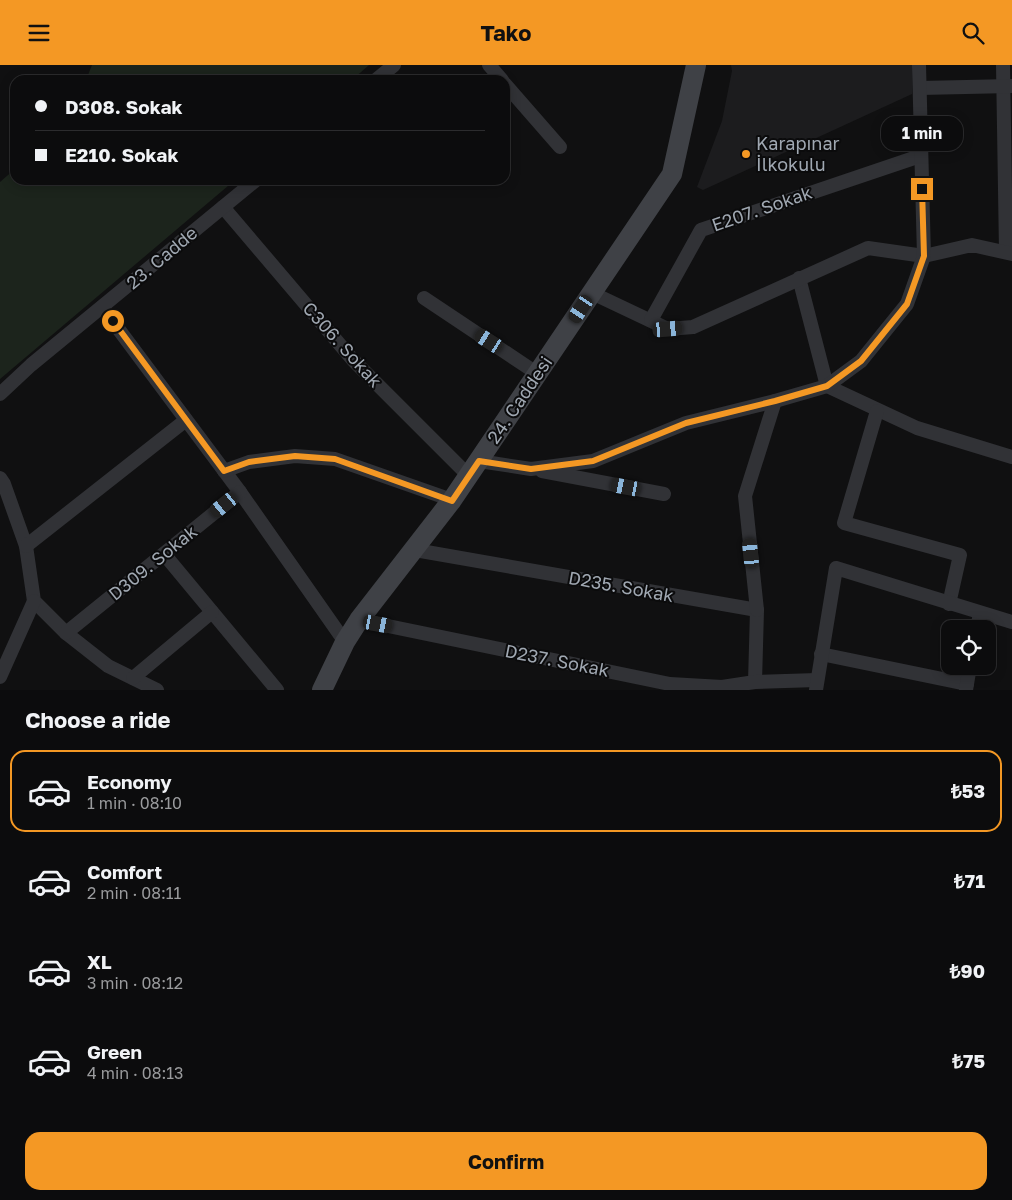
<!DOCTYPE html>
<html lang="en">
<head>
<meta charset="utf-8">
<style>
  :root { --surface:#0c0c0d; --page:#1a1a1b; --text:#f1f3f6; --muted:#9a9b9d; --line:#2c2c2e; --accent:#f49824 }
  body { margin:0; font-family:"Golos Text",sans-serif; background:var(--page); color:var(--text); height:100vh; display:flex; flex-direction:column; font-size:19px; white-space:nowrap }
  * { box-sizing:border-box; margin:0 }
  p { font-size:16px; color:var(--muted) }
  .icon { flex:none; width:28px; height:28px; fill:none; stroke:currentColor; stroke-width:2; stroke-linecap:round; stroke-linejoin:round }
  .map { position:relative; height:625px; overflow:hidden }
  .drawer { display:flex; flex-direction:column; background:var(--surface); flex:1 }
  .drawer>* { flex:none }
  .hud { position:absolute; left:10px; top:10px; width:500px; height:110px; border-radius:15px; box-shadow:0 2px 12px #0003,0 0 0 1px var(--line); display:grid; align-content:center; height:110px; padding:0 25px; background:var(--surface) }
  .buttons { position:absolute; left:941px; top:555px; display:grid; gap:10px }
  .buttons a { display:grid; place-items:center; width:55px; height:55px; border-radius:10px; background:var(--surface); box-shadow:0 2px 12px #0003,0 0 0 1px var(--line); font-size:25px }
  .end { position:absolute; width:22px; height:22px; margin:-11px; border:6px solid #f49824; background:#111; box-shadow:0 0 0 2px #111 }
  .from { border-radius:50% }
  .bubble { position:absolute; height:35px; border-radius:15px; background:var(--surface); box-shadow:0 2px 12px #0003,0 0 0 1px var(--line); font-size:16px; font-weight:700; line-height:35px; text-align:center }
  .car { position:absolute; width:15px; height:30px; margin:-15px -8px; border-radius:6px; box-shadow:0 0 4px 1px #0007; background:linear-gradient(#222 24%,#8ab4d8 0 40%,#222 0 76%,#8ab4d8 0 86%,#222 0) }
  .hud b { display:flex; align-items:center; gap:18px; height:48px; font-size:19px }
  .hud b+b { border-top:1px solid var(--line) }
  .hud i { width:12px; height:12px; background:var(--text) }
  ul { padding:0; list-style:none }
  li { display:flex; align-items:center; gap:15px; height:82px; margin:0 10px 8px; padding:0 15px; border:2px solid transparent; border-radius:15px }
  li div { flex:1 }
  li b { display:block; font-size:19px }
  li em { font-style:normal; font-weight:700 }
  li.on { border-color:var(--accent) }
  li>.icon { width:45px; height:45px; stroke-width:1.5 }
  h2 { padding:0 25px; font-size:22px; line-height:60px }
  .primary-button { display:flex; gap:10px; margin-top:auto; padding:10px 25px }
  .primary-button a { flex:1; height:58px; border-radius:15px; background:var(--accent); color:#111; font-size:20px; font-weight:700; line-height:58px; text-align:center }
  header { display:flex; justify-content:space-between; align-items:center; height:65px; padding:0 25px; background:var(--accent); color:#111; font-size:22px; font-weight:700 }
  .map>svg:first-child { display:block }
  .built { fill:#1c1c1e }
  .green { fill:#1c241c }
  .lines { fill:none; stroke-linecap:round; stroke-linejoin:round }
  .street { stroke:#313236; stroke-width:14 }
  .secondary { stroke:#3f4146; stroke-width:20 }
  .route { stroke:#f49824; stroke-width:6 }
  .poi-dot { fill:#f49824; stroke:#0b0b0c; stroke-width:2 }
  .labels { text-anchor:middle; stroke-width:4; stroke-linejoin:round; paint-order:stroke }
  .poi-label { font-size:18px; fill:#a0a8b2; stroke:#0b0b0c; text-anchor:start }
  .street-label { font-size:18px; fill:#a0a8b2; stroke:#0b0b0c }
</style>
</head>
<body>
<header><svg class="icon" aria-label="menu" viewBox="0 0 24 24"><path d="M4 6h16M4 12h16M4 18h16"/></svg>Tako<svg class="icon" aria-label="search" viewBox="0 0 24 24"><circle cx="10" cy="10" r="6"/><path d="M15 15l6 6"/></svg></header>
<div class="map">
<svg width="1012" height="625" viewBox="0 0 1012 625">
  <rect width="100%" height="100%" fill="#101011"/>
  <!-- built -->
  <polygon class="built" points="731,0 912,0 912,29 703,125 697,122 722,56 732,6"/>
  <!-- green -->
  <g class="green">
    <polygon points="92,0 369,0 352,15 86,15"/>
    <polygon points="15,104 15,115 235,115 0,314 0,117"/>
  </g>
  <g class="lines">
    <!-- street -->
    <g class="street">
      <polyline points="489,0 502,15"/>
      <polyline points="1003,0 1006,187"/>
      <polyline points="376,15 394,0"/>
      <polyline points="505,19 560,82"/>
      <polyline points="920,23 1012,21"/>
      <polyline points="223,142 353,295 469,411"/>
      <polyline points="799,213 827,321 917,363 1012,392"/>
      <polyline points="592,228 668,264 693,262 868,183 924,191 972,180 1012,189"/>
      <polyline points="424,233 538,309"/>
      <polyline points="102,242 240,427 345,577"/>
      <polyline points="651,255 701,165 920,91"/>
      <polyline points="0,329 31,300 256,115"/>
      <polyline points="877,346 844,458 960,490 949,539"/>
      <polyline points="479,396 531,404 593,396 686,358 775,336 827,321 861,296 907,239 924,191 919,0"/>
      <polyline points="224,406 249,397 295,391 335,394 452,435"/>
      <polyline points="542,406 664,429"/>
      <polyline points="0,413 4,419 26,481 34,536 66,568 108,601 157,625"/>
      <polyline points="26,481 186,355"/>
      <polyline points="415,485 757,545 755,617"/>
      <polyline points="164,489 277,625"/>
      <polyline points="757,545 745,431 775,336"/>
      <polyline points="359,555 670,619 722,622 755,617 817,615"/>
      <polyline points="977,564 980,548"/>
      <polyline points="66,568 240,427"/>
      <polyline points="821,589 967,619"/>
      <polyline points="0,612 34,536"/>
      <polyline points="133,613 212,547"/>
      <polyline points="816,625 836,503 1012,557"/>
      <polyline points="966,625 970,601"/>
    </g>
    <!-- secondary -->
    <polyline class="secondary" points="322,625 345,577 359,555 452,435 672,109 696,0"/>
  </g>
  <g class="lines">
    <!-- route -->
    <polyline class="route" points="113,256 224,406 249,397 295,391 335,394 452,436 479,396 531,404 593,396 686,358 775,336 827,321 861,296 907,239 924,191 922,124"/>
  </g>
  <!-- markers -->
  <circle class="poi-dot" cx="746" cy="89" r="5"/>
  <g class="labels">
    <!-- poi labels -->
    <g class="poi-label">
      <text x="756" y="85">Karapınar<tspan x="756" dy="21">İlkokulu</tspan></text>
    </g>
    <!-- street labels -->
    <g class="street-label">
      <text transform="translate(762 144) rotate(-19)" y="6">E207. Sokak</text>
      <text transform="translate(162 193) rotate(-40)" y="6">23. Cadde</text>
      <text transform="translate(342 280) rotate(48)" y="6">C306. Sokak</text>
      <text transform="translate(520 335) rotate(-56)" y="6">24. Caddesi</text>
      <text transform="translate(153 498) rotate(-39)" y="6">D309. Sokak</text>
      <text transform="translate(621 522) rotate(10)" y="6">D235. Sokak</text>
      <text transform="translate(557 596) rotate(11)" y="6">D237. Sokak</text>
    </g>
  </g>
</svg>
<div class="buttons">
<a><svg class="icon" aria-label="locate" viewBox="0 0 24 24"><circle cx="12" cy="12" r="6"/><path d="M12 2v4M12 18v4M2 12h4M18 12h4"/></svg></a>
</div>
<i class="end from" style="left:113px;top:256px"></i>
<i class="end" style="left:922px;top:124px"></i>
<div class="bubble" style="left:881px;top:51px;width:82px">1 min</div>
<i class="car" style="left:581px;top:244px;rotate:214deg"></i>
<i class="car" style="left:668px;top:264px;rotate:85deg"></i>
<i class="car" style="left:489px;top:276px;rotate:303deg"></i>
<i class="car" style="left:626px;top:422px;rotate:281deg"></i>
<i class="car" style="left:224px;top:440px;rotate:231deg"></i>
<i class="car" style="left:751px;top:488px;rotate:354deg"></i>
<i class="car" style="left:378px;top:559px;rotate:101deg"></i>
<div class="hud">
<b><i class="from"></i>D308. Sokak</b>
<b><i></i>E210. Sokak</b>
</div>
</div>
<section class="drawer">
<h2>Choose a ride</h2>
<ul>
<li class="on"><svg class="icon" aria-label="car" viewBox="0 0 24 24"><path d="M5 17H2v-5l4-1 3-4h7l3 4 3 1v5h-3M9 17h6M6 11h13"/><circle cx="7" cy="17" r="2"/><circle cx="17" cy="17" r="2"/></svg><div><b>Economy</b><p>1 min · 08:10</p></div><em>₺53</em></li>
<li><svg class="icon" aria-label="car" viewBox="0 0 24 24"><path d="M5 17H2v-5l4-1 3-4h7l3 4 3 1v5h-3M9 17h6M6 11h13"/><circle cx="7" cy="17" r="2"/><circle cx="17" cy="17" r="2"/></svg><div><b>Comfort</b><p>2 min · 08:11</p></div><em>₺71</em></li>
<li><svg class="icon" aria-label="car" viewBox="0 0 24 24"><path d="M5 17H2v-5l4-1 3-4h7l3 4 3 1v5h-3M9 17h6M6 11h13"/><circle cx="7" cy="17" r="2"/><circle cx="17" cy="17" r="2"/></svg><div><b>XL</b><p>3 min · 08:12</p></div><em>₺90</em></li>
<li><svg class="icon" aria-label="car" viewBox="0 0 24 24"><path d="M5 17H2v-5l4-1 3-4h7l3 4 3 1v5h-3M9 17h6M6 11h13"/><circle cx="7" cy="17" r="2"/><circle cx="17" cy="17" r="2"/></svg><div><b>Green</b><p>4 min · 08:13</p></div><em>₺75</em></li>
</ul>
<div class="primary-button"><a>Confirm</a></div>
</section>
</body>
</html>
